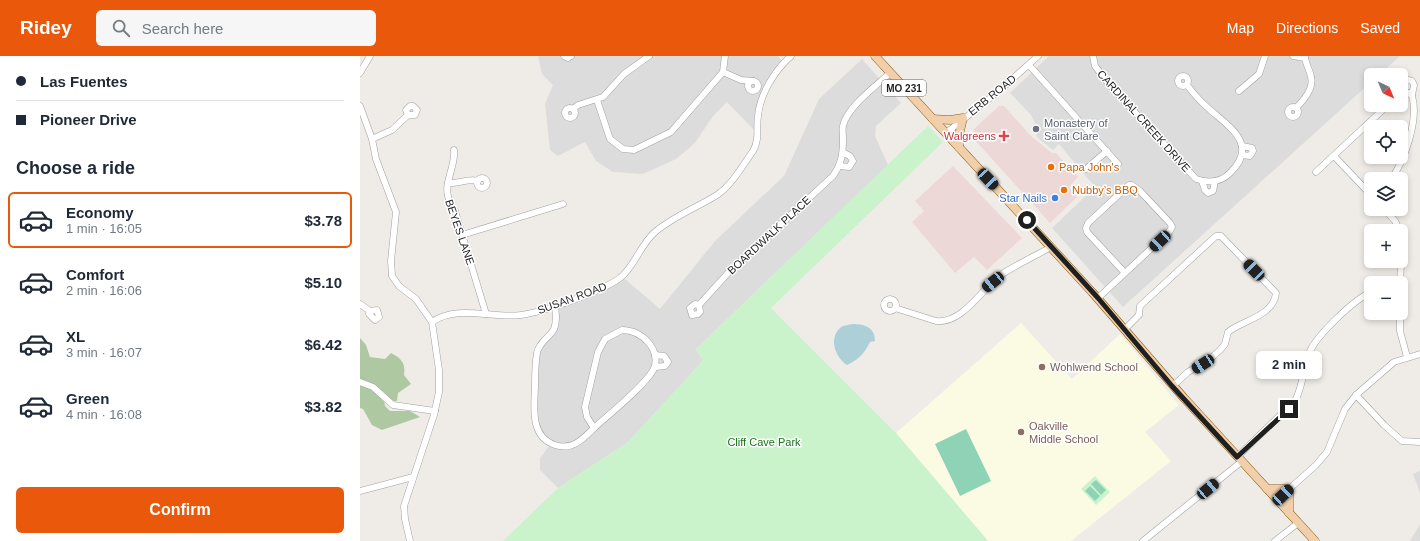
<!DOCTYPE html>
<html lang="en">
<head>
<meta charset="utf-8">
<style>
  :root { --surface:#fff; --page:#f6f6f7; --text:#1f2937; --muted:#747a83; --line:#e0e1e3; --accent:#ea580c }
  body { margin:0; font-family:Helvetica,sans-serif; background:var(--page); color:var(--text); height:100vh; display:flex; flex-direction:column; font-size:15px; white-space:nowrap }
  * { box-sizing:border-box; margin:0 }
  p { font-size:13px; color:var(--muted) }
  .icon { flex:none; width:22px; height:22px; fill:none; stroke:currentColor; stroke-width:2; stroke-linecap:round; stroke-linejoin:round }
  .map { position:relative; flex:1; overflow:hidden }
  .side { display:flex; flex-direction:column; background:var(--surface); width:360px }
  .side>* { flex:none }
  .top-card { display:grid; align-content:center; height:88px; padding:0 16px; background:var(--surface) }
  .needle { width:26px; rotate:136deg }
  .buttons { position:absolute; left:1004px; top:12px; display:grid; gap:8px }
  .buttons a { display:grid; place-items:center; width:44px; height:44px; border-radius:6px; background:var(--surface); box-shadow:0 2px 6px #0003; font-size:20px }
  .end { position:absolute; width:18px; height:18px; margin:-9px; border:5px solid #1f1f1f; background:#fff; box-shadow:0 0 0 2px #fff }
  .from { border-radius:50% }
  .bubble { position:absolute; height:28px; border-radius:6px; background:var(--surface); box-shadow:0 2px 6px #0003; font-size:13px; font-weight:600; line-height:28px; text-align:center }
  .car { position:absolute; width:12px; height:24px; margin:-12px -6px; border-radius:5px; box-shadow:0 0 3px 1px #0007; background:linear-gradient(#222 24%,#8ab4d8 0 40%,#222 0 76%,#8ab4d8 0 86%,#222 0) }
  .top-card b { display:flex; align-items:center; gap:14px; height:38px; font-size:15px }
  .top-card b+b { border-top:1px solid var(--line) }
  .top-card i { width:10px; height:10px; background:var(--text) }
  ul { padding:0; list-style:none }
  li { display:flex; align-items:center; gap:12px; height:56px; margin:0 8px 6px; padding:0 8px; border:2px solid transparent; border-radius:6px }
  li div { flex:1 }
  li b { display:block; font-size:15px }
  li em { font-style:normal; font-weight:600 }
  li.current { border-color:var(--accent) }
  li>.icon { width:36px; height:36px; stroke-width:1.5 }
  h2 { padding:0 16px; font-size:18px; line-height:48px }
  .primary-button { display:flex; gap:8px; margin-top:auto; padding:8px 16px }
  .primary-button a { flex:1; height:46px; border-radius:6px; background:var(--accent); color:#fff; font-size:16px; font-weight:600; line-height:46px; text-align:center }
  header { display:flex; align-items:center; gap:24px; box-sizing:border-box; height:56px; padding:0 20px; background:var(--accent); color:#fff }
  header strong { font-size:19px }
  nav { display:flex; gap:22px; margin-inline-start:auto; font-size:14px }
  .search { width:280px; height:36px; background:var(--page); display:flex; align-items:center; gap:10px; box-sizing:border-box; padding:0 14px; border-radius:6px; color:var(--muted); font-size:15px }
  main { display:flex; flex:1; min-height:0 }
  .map>svg:first-child { display:block }
  .residential { fill:#dddcdc }
  .commercial { fill:#edd8d8 }
  .education { fill:#fbfae3 }
  .forest { fill:#aec9a1 }
  .park { fill:#caf3cb }
  .pitch { fill:#8fd3b6 }
  .water { fill:#adcfd7 }
  .lines { fill:none; stroke-linecap:round; stroke-linejoin:round }
  .minor-casing { stroke:#a0a0a0; stroke-width:7 }
  .major-casing { stroke:#875c13; stroke-width:9 }
  .minor { stroke:#fff; stroke-width:6 }
  .major { stroke:#f0cfaa; stroke-width:8 }
  .route { stroke:#1f1f1f; stroke-width:5 }
  .worship-dot { fill:#6b7280; stroke:#fff; stroke-width:1.5 }
  .health-dot { fill:#e0444e; stroke:#fff; stroke-width:1.5 }
  .food-dot { fill:#e8710a; stroke:#fff; stroke-width:1.5 }
  .shop-dot { fill:#3f7fe0; stroke:#fff; stroke-width:1.5 }
  .education-dot { fill:#8d6e63; stroke:#fff; stroke-width:1.5 }
  .labels { text-anchor:middle; stroke-width:3; stroke-linejoin:round; paint-order:stroke }
  .shield { fill:#fff; stroke:#626262; stroke-width:1 }
  .shield-label { font-size:10px; font-weight:bold; fill:#1f1f1f }
  .street-label { font-size:11px; fill:#1f1f1f; stroke:#fff }
  .worship-label { font-size:11px; fill:#5b616d; stroke:#fff; text-anchor:start }
  .health-label { font-size:11px; fill:#be3a42; stroke:#fff; text-anchor:end }
  .food-label { font-size:11px; fill:#c56008; stroke:#fff; text-anchor:start }
  .shop-label { font-size:11px; fill:#366cbe; stroke:#fff; text-anchor:end }
  .education-label { font-size:11px; fill:#785e54; stroke:#fff; text-anchor:start }
  .park-label { font-size:11px; fill:#1a711e; stroke:#fff }
</style>
</head>
<body>
<header>
<strong>Ridey</strong>
<div class="search"><svg class="icon" aria-label="search" viewBox="0 0 24 24"><circle cx="10" cy="10" r="6"/><path d="M15 15l6 6"/></svg>Search here</div>
<nav><a>Map</a><a>Directions</a><a>Saved</a></nav>
</header>
<main>
<section class="side">
<div class="top-card">
<b><i class="from"></i>Las Fuentes</b>
<b><i></i>Pioneer Drive</b>
</div>
<h2>Choose a ride</h2>
<ul>
<li class="current"><svg class="icon" aria-label="car" viewBox="0 0 24 24"><path d="M5 17H2v-5l4-1 3-4h7l3 4 3 1v5h-3M9 17h6M6 11h13"/><circle cx="7" cy="17" r="2"/><circle cx="17" cy="17" r="2"/></svg><div><b>Economy</b><p>1 min · 16:05</p></div><em>$3.78</em></li>
<li><svg class="icon" aria-label="car" viewBox="0 0 24 24"><path d="M5 17H2v-5l4-1 3-4h7l3 4 3 1v5h-3M9 17h6M6 11h13"/><circle cx="7" cy="17" r="2"/><circle cx="17" cy="17" r="2"/></svg><div><b>Comfort</b><p>2 min · 16:06</p></div><em>$5.10</em></li>
<li><svg class="icon" aria-label="car" viewBox="0 0 24 24"><path d="M5 17H2v-5l4-1 3-4h7l3 4 3 1v5h-3M9 17h6M6 11h13"/><circle cx="7" cy="17" r="2"/><circle cx="17" cy="17" r="2"/></svg><div><b>XL</b><p>3 min · 16:07</p></div><em>$6.42</em></li>
<li><svg class="icon" aria-label="car" viewBox="0 0 24 24"><path d="M5 17H2v-5l4-1 3-4h7l3 4 3 1v5h-3M9 17h6M6 11h13"/><circle cx="7" cy="17" r="2"/><circle cx="17" cy="17" r="2"/></svg><div><b>Green</b><p>4 min · 16:08</p></div><em>$3.82</em></li>
</ul>
<div class="primary-button"><a>Confirm</a></div>
</section>
<div class="map">
<svg width="1060" height="485" viewBox="0 0 1060 485">
  <rect width="100%" height="100%" fill="#efece7"/>
  <!-- residential -->
  <g class="residential">
    <polygon points="178,0 418,0 422,5 407,27 396,76 367,46 353,60 335,87 316,103 283,118 253,116 236,105 225,86 198,100 190,94 185,48 193,29 182,18"/>
    <polygon points="689,0 1040,0 1019,19 1011,19 1011,26 763,251 692,172 735,131 699,88 693,94 678,82 672,70 675,67 671,59 650,37"/>
    <polygon points="502,3 541,47 516,70 515,80 528,109 336,293 343,305 267,387 198,432 180,414 180,402 192,386 182,377 176,360 179,297 199,266 199,253 265,223 300,253 355,185 424,120 459,43"/>
    <polygon points="1060,415 1060,437 1053,418"/>
    <polygon points="1060,468 1060,485 1050,485"/>
  </g>
  <!-- commercial -->
  <g class="commercial">
    <polygon points="639,50 644,50 672,81 692,97 696,97 718,121 709,131 717,141 690,167 614,83 614,73"/>
    <polygon points="593,110 662,182 627,214 614,201 595,217 552,166 564,155 555,145"/>
  </g>
  <!-- education -->
  <polygon class="education" points="661,267 712,323 760,278 819,349 785,376 811,405 711,485 628,485 536,377"/>
  <!-- forest -->
  <path class="forest" d="M0 282 6 289 10 301 25 303 31 297C41 302 46 307 44 319L51 328 38 337 37 345H32L23 339 25 350 30 355H50L60 361 22 374 12 369 3 353 0 352Z"/>
  <!-- park -->
  <g class="park">
    <polygon points="568,70 583,86 411,252 536,377 628,485 143,485 198,432 267,387 343,305 336,293"/>
    <polygon points="735,420 750,436 736,449 721,433"/>
  </g>
  <!-- pitch -->
  <g class="pitch">
    <polygon points="606,373 631,425 600,440 575,388"/>
    <polygon points="736,424 746,434 741,439 731,428"/>
    <polygon points="730,430 740,440 735,445 725,435"/>
  </g>
  <!-- water -->
  <path class="water" d="M493 268C504 268 515 271 515 285L510 286C504 298 499 303 487 309 475 301 468 282 481 271 484 269 489 269 493 268Z"/>
  <g class="lines">
    <!-- minor casing -->
    <g class="minor-casing">
      <g id="minor">
        <polyline points="204,0 208,2 211,0"/>
        <path d="M733 0 735 10 748 27 836 123C848 127 860 127 870 117 900 88 868 70 848 52 840 45 833 37 827 29"/>
        <polyline points="933,0 945,2"/>
        <polyline points="669,9 758,108"/>
        <polyline points="363,16 365,0"/>
        <polyline points="0,17 10,0"/>
        <circle cx="823" cy="25" r="5"/>
        <circle cx="393" cy="30" r="5"/>
        <polyline points="879,35 899,18 905,0"/>
        <polyline points="1043,36 1044,27 1048,24 1052,25 1054,29 1052,39"/>
        <polyline points="237,44 250,83 263,93 274,94 311,76 363,16 381,24 393,25"/>
        <polyline points="0,50 12,83 16,103 36,156 31,205 32,220 39,230 56,243 72,266 79,314 79,336 74,359 44,450 45,463 50,485"/>
        <circle cx="933" cy="56" r="5"/>
        <path d="M936 52C943 45 954 32 951 21 950 14 946 9 945 2"/>
        <circle cx="210" cy="57" r="5"/>
        <polyline points="213,53 218,49 243,41 264,18 289,0"/>
        <polyline points="586,77 639,35 678,0"/>
        <polyline points="12,83 32,74 48,59 55,59 57,54 53,50 50,50 46,54 48,59"/>
        <path d="M94 94C96 109 84 126 88 140 89 145 92 150 95 155L126 258"/>
        <polyline points="882,99 890,100 893,95 892,92 882,90"/>
        <polyline points="974,100 1011,139"/>
        <polyline points="480,110 489,111 493,105 490,100 484,97"/>
        <polyline points="726,113 747,95"/>
        <polyline points="956,116 1028,49"/>
        <circle cx="122" cy="127" r="5"/>
        <path d="M1031 123C1045 105 1059 62 1052 40L1049 37H1041"/>
        <polyline points="842,125 845,134 848,137 853,135 855,125"/>
        <path d="M88 127C98 128 109 122 118 125"/>
        <polyline points="1024,153 1035,165 1040,175"/>
        <polyline points="102,179 203,148"/>
        <polyline points="1040,227 1042,188 1041,178"/>
        <polyline points="738,242 809,176 812,171 810,167 780,135 772,129 769,129 728,167 726,172 727,176 765,217"/>
        <circle cx="530" cy="249" r="6"/>
        <polyline points="0,248 10,255 17,254 19,261 15,264 9,258 10,255"/>
        <path d="M339 249 335 248 330 252 332 259 338 258 340 256 339 249 368 217 473 120C482 107 483 97 483 82 483 78 482 73 483 70 487 51 516 30 530 17"/>
        <path d="M195 250C196 258 197 266 194 273 189 282 179 286 177 297 175 308 175 319 175 331 174 351 170 381 195 389 212 395 223 383 234 372"/>
        <path d="M535 252 576 265C603 268 622 232 642 218 658 208 675 200 691 191"/>
        <polyline points="1040,257 1040,275 1047,301"/>
        <path d="M72 266C97 248 133 263 161 259 184 256 242 235 260 222 275 210 280 189 295 176 314 160 336 152 357 139 372 129 383 109 393 95 400 83 396 72 398 60 400 38 415 14 431 0"/>
        <path d="M765 273 779 259 780 250 856 180H861L916 237C914 260 883 264 868 276L865 288 860 294 850 303 828 316 813 330"/>
        <path d="M262 274C272 274 282 279 289 287 294 293 297 302 295 310 291 325 247 360 234 372L227 361 225 351 238 296 245 283Z"/>
        <polyline points="295,311 305,310 308,306 304,300 295,299"/>
        <polyline points="0,326 13,331 33,349 75,355"/>
        <polyline points="996,339 1024,369 1042,385 1060,386"/>
        <path d="M877 401 935 345C943 330 943 313 949 298 955 280 994 244 1011 236"/>
        <polyline points="0,435 53,421"/>
        <polyline points="917,444 956,409 967,396 985,353 996,339 1034,306 1060,298"/>
        <polyline points="783,485 881,406"/>
        <polyline points="915,485 938,467"/>
      </g>
    </g>
    <!-- major casing -->
    <g class="major-casing">
      <g id="major">
        <polyline points="515,0 732,236 824,342 955,485"/>
        <polyline points="573,63 590,64 603,62 599,79 599,91"/>
        <polyline points="907,433 929,433 929,457"/>
      </g>
    </g>
    <!-- minor -->
    <use href="#minor" class="minor"/>
    <!-- major -->
    <use href="#major" class="major"/>
  </g>
  <g class="lines">
    <!-- route -->
    <polyline class="route" points="667,164 738,242 812,330 877,401 929,353"/>
  </g>
  <!-- markers -->
  <circle class="worship-dot" cx="676" cy="73" r="4"/>
  <path class="health-dot" d="M642 74h4v4h4v4h-4v4h-4v-4h-4v-4h4z"/>
  <g class="food-dot">
    <circle cx="691" cy="111" r="4"/>
    <circle cx="704" cy="134" r="4"/>
  </g>
  <circle class="shop-dot" cx="695" cy="142" r="4"/>
  <g class="education-dot">
    <circle cx="682" cy="311" r="4"/>
    <circle cx="661" cy="376" r="4"/>
  </g>
  <g class="labels">
    <!-- shield labels -->
    <rect class="shield" x="522" y="24" width="44" height="16" rx="3"/>
    <g class="shield-label">
      <text x="544" y="36">MO 231</text>
    </g>
    <!-- street labels -->
    <g class="street-label">
      <text transform="translate(632 39) rotate(-39)" y="4">ERB ROAD</text>
      <text transform="translate(784 65) rotate(48)" y="4">CARDINAL CREEK DRIVE</text>
      <text transform="translate(100 176) rotate(71)" y="4">BEYES LANE</text>
      <text transform="translate(409 179) rotate(-43)" y="4">BOARDWALK PLACE</text>
      <text transform="translate(212 242) rotate(-20)" y="4">SUSAN ROAD</text>
    </g>
    <!-- worship labels -->
    <g class="worship-label">
      <text x="684" y="71">Monastery of<tspan x="684" dy="13">Saint Clare</tspan></text>
    </g>
    <!-- health labels -->
    <g class="health-label">
      <text x="636" y="84">Walgreens</text>
    </g>
    <!-- food labels -->
    <g class="food-label">
      <text x="699" y="115">Papa John's</text>
      <text x="712" y="138">Nubby’s BBQ</text>
    </g>
    <!-- shop labels -->
    <g class="shop-label">
      <text x="687" y="146">Star Nails</text>
    </g>
    <!-- education labels -->
    <g class="education-label">
      <text x="690" y="315">Wohlwend School</text>
      <text x="669" y="374">Oakville<tspan x="669" dy="13">Middle School</tspan></text>
    </g>
    <!-- park labels -->
    <g class="park-label">
      <text x="404" y="390">Cliff Cave Park</text>
    </g>
  </g>
</svg>
<div class="buttons">
<a><svg class="needle" viewBox="-14 -14 28 28"><path d="M0-13l5 13h-10z" fill="#e53935"/><path d="M0 13l5-13h-10z" fill="#747a83"/></svg></a>
<a><svg class="icon" aria-label="locate" viewBox="0 0 24 24"><circle cx="12" cy="12" r="6"/><path d="M12 2v4M12 18v4M2 12h4M18 12h4"/></svg></a>
<a><svg class="icon" aria-label="layers" viewBox="0 0 24 24"><path d="M12 4l9 5-9 5-9-5zM3 14l9 5 9-5"/></svg></a>
<a>+</a>
<a>−</a>
</div>
<i class="end from" style="left:667px;top:164px"></i>
<i class="end" style="left:929px;top:353px"></i>
<div class="bubble" style="left:896px;top:295px;width:66px">2 min</div>
<i class="car" style="left:628px;top:123px;rotate:137deg"></i>
<i class="car" style="left:800px;top:185px;rotate:227deg"></i>
<i class="car" style="left:894px;top:214px;rotate:316deg"></i>
<i class="car" style="left:633px;top:226px;rotate:231deg"></i>
<i class="car" style="left:843px;top:308px;rotate:237deg"></i>
<i class="car" style="left:848px;top:433px;rotate:50deg"></i>
<i class="car" style="left:923px;top:439px;rotate:47deg"></i>
</div>
</main>
</body>
</html>
